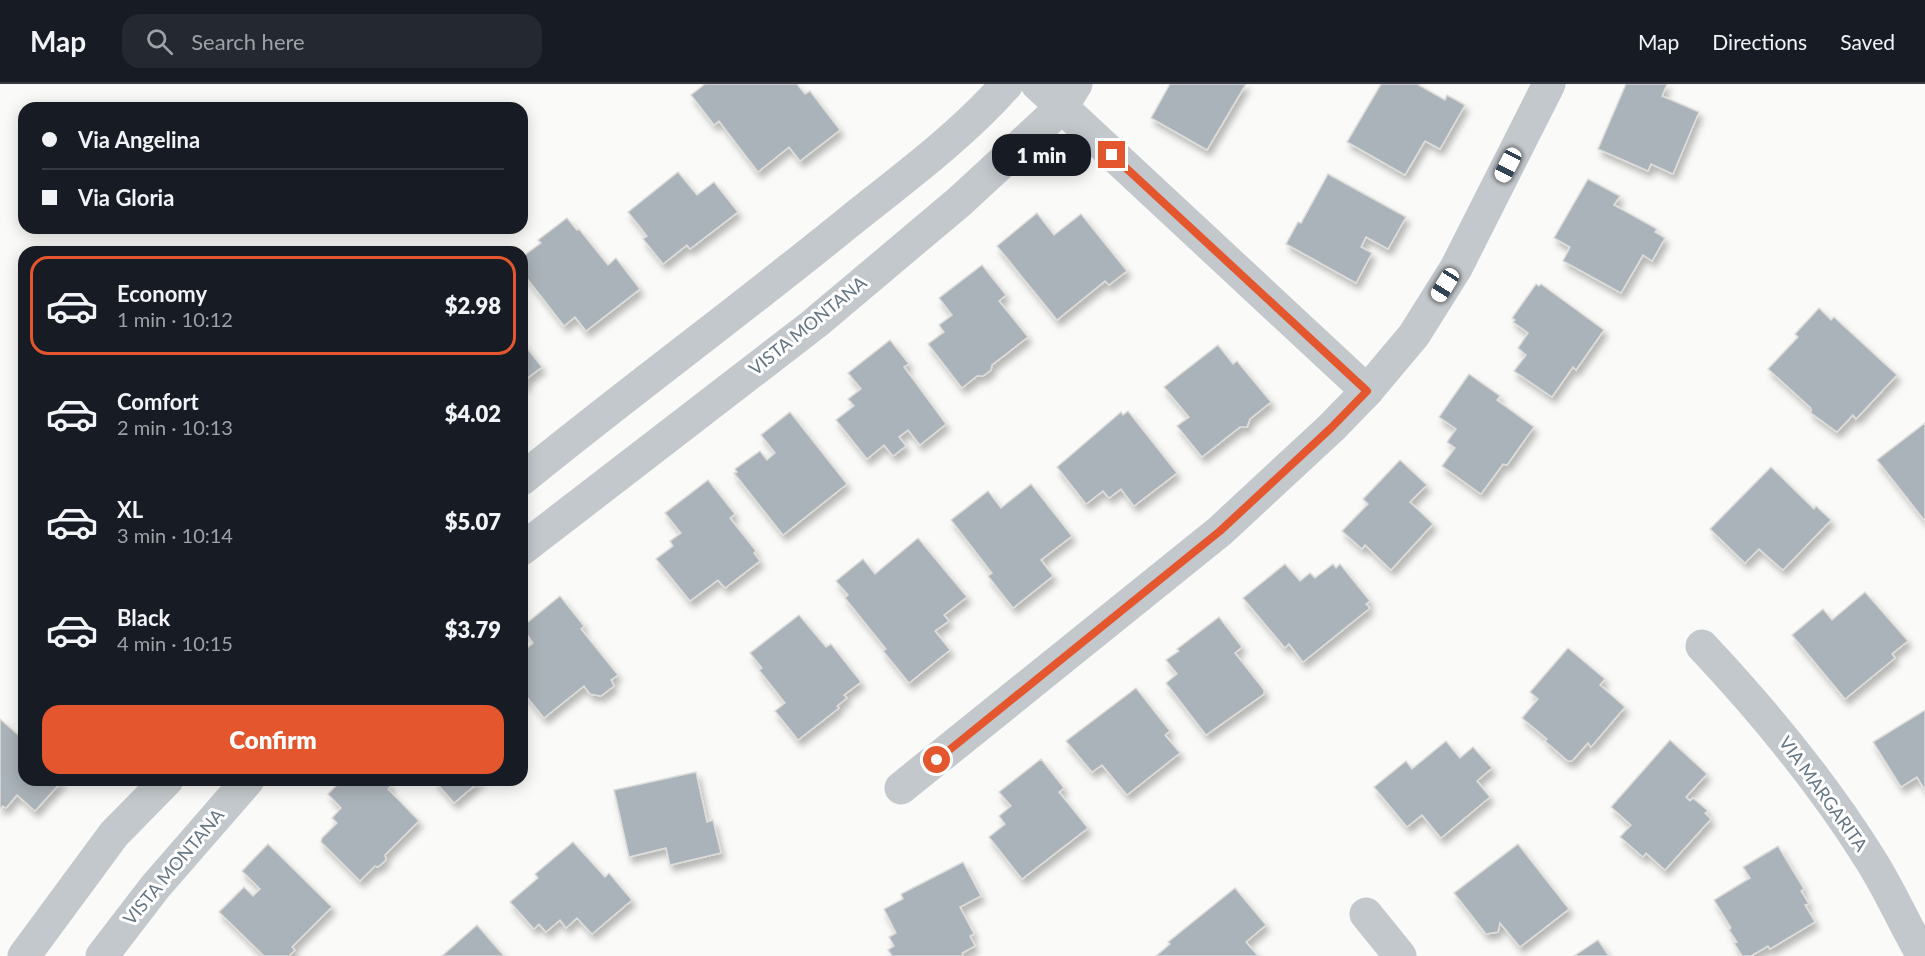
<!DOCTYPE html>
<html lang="en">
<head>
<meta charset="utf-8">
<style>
  :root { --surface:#171b24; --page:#242831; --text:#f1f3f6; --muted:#9ea1a6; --line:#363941; --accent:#e4572e }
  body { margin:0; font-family:Lato,sans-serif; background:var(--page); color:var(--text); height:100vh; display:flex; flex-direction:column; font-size:22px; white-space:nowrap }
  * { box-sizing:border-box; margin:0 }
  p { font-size:20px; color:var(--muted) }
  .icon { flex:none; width:33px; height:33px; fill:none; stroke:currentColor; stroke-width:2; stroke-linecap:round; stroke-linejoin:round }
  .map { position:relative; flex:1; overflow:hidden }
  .drawer { position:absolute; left:18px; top:162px; width:510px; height:540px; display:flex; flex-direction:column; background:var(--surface); border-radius:18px; box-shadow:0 3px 15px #0003 }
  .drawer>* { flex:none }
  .guide { position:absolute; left:18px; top:18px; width:510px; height:132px; border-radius:18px; box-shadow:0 3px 15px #0003; display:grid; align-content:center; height:132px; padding:0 24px; background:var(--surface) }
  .end { position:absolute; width:27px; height:27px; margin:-14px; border:8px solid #e4572e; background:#fff; box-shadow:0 0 0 3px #fff }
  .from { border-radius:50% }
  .bubble { position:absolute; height:42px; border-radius:18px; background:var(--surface); box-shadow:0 3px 15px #0003; font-size:20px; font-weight:800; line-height:42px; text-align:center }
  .car { position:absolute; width:18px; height:36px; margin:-18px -9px; border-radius:8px; box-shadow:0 0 4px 2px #0007; background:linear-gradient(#fff 24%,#345 0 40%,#fff 0 76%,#345 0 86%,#fff 0) }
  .guide b { display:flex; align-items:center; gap:21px; height:57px; font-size:22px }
  .guide b+b { border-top:2px solid var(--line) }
  .guide i { width:15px; height:15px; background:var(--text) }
  ul { padding:10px 0 0; list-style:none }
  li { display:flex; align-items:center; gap:18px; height:99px; margin:0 12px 9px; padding:0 12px; border:3px solid transparent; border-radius:18px }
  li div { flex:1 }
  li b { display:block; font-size:22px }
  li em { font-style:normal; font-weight:800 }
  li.selected { border-color:var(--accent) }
  li>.icon { width:54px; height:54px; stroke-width:1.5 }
  .cta { display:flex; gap:12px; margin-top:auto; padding:12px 24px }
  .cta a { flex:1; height:69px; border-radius:18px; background:var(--accent); color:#fff; font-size:24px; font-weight:800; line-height:69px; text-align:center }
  header { display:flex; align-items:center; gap:36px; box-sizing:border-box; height:84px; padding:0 30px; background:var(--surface); border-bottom:2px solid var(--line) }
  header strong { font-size:28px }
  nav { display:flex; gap:33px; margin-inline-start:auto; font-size:21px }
  .search { width:420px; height:54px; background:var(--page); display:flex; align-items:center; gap:15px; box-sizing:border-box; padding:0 21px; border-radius:18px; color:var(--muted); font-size:22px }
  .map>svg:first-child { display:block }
  .building { fill:#aab3b9; stroke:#dcdcda; stroke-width:1.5; filter:url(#shadow) }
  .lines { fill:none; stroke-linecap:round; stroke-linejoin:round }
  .minor { stroke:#c3c8cc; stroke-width:33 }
  .route { stroke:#e4572e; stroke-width:8 }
  .labels { text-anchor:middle; stroke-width:6; stroke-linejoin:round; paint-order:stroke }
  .street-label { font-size:18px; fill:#657683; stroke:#fff }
</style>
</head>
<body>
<header>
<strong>Map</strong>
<div class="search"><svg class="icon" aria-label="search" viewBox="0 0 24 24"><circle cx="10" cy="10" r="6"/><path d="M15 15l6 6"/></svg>Search here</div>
<nav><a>Map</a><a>Directions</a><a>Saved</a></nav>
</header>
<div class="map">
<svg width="1925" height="872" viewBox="0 0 1925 872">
  <defs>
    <filter id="shadow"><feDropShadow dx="3.5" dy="6" stdDeviation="3" flood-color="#0004"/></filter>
  </defs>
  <rect width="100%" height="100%" fill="#fafaf8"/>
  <!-- building -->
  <g class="building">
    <polygon points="705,0 797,0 805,10 810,7 840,46 800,77 789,63 758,88 719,37 714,41 691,11"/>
    <polygon points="1170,0 1246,0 1207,66 1151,34"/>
    <polygon points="1381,0 1417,0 1445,16 1447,11 1465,21 1440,65 1425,57 1405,91 1347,58"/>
    <polygon points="1626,0 1667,0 1662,12 1699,28 1673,90 1651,80 1648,87 1598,65"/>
    <polygon points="678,88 697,111 714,98 738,128 690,165 687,161 663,180 643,155 647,152 628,128"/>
    <polygon points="1328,90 1406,133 1388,165 1366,153 1361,163 1372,169 1356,199 1286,160 1298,138 1301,139"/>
    <polygon points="1588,95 1620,112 1614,121 1657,145 1655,148 1665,154 1652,177 1643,171 1621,209 1563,177 1570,163 1554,154"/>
    <polygon points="1037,129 1054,151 1081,130 1127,187 1109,201 1105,197 1057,236 997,162"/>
    <polygon points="567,134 577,146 579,145 608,181 616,174 640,205 586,247 575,233 564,242 522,188 522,173 541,159 538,156"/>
    <polygon points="982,181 1006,211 999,217 1028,253 992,281 991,286 983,292 977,292 962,304 928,260 944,248 939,241 952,231 939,214"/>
    <polygon points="1536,200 1539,202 1541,200 1604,246 1576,286 1573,283 1552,313 1514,287 1526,271 1518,264 1528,249 1513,238 1515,236 1512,234"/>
    <polygon points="1819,224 1831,236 1834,233 1897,291 1856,335 1853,331 1837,348 1811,329 1811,324 1768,285 1798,253 1795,250"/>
    <polygon points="890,256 909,280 904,283 946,340 920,361 908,346 899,353 906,362 893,372 884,361 867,375 836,336 854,322 848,315 861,305 848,289"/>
    <polygon points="522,258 542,283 525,296 527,299 522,303"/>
    <polygon points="1218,261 1233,280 1237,277 1271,318 1250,335 1247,343 1240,343 1202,373 1177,342 1189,333 1164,303"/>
    <polygon points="1469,290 1500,312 1497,316 1534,343 1507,381 1503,380 1481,410 1442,382 1455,364 1447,358 1456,345 1439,333"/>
    <polygon points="1128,327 1177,389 1134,422 1121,405 1109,414 1103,407 1086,420 1057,383 1121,328 1123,331"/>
    <polygon points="790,328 847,400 783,451 734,389 737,388 735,385 760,367 767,376 775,369 761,351"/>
    <polygon points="1925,339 1925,437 1877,376"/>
    <polygon points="1400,376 1427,401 1410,418 1433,440 1391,486 1365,461 1362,465 1342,447 1368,420 1363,415"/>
    <polygon points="1771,383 1814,425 1816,422 1831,436 1783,486 1759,465 1745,479 1710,445"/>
    <polygon points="708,396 735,430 730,434 756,467 754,469 760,477 725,504 718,496 690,517 656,475 673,462 670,457 681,449 665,429"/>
    <polygon points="1031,400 1072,452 1041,476 1053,492 1013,524 988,492 992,489 951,436 988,407 1001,424"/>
    <polygon points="918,454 967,513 944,531 949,537 935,547 950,566 909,599 883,567 886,565 845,514 848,511 836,497 863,475 875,490"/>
    <polygon points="1285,480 1300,497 1310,489 1315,494 1333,480 1336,484 1340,480 1370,517 1366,520 1370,524 1303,578 1289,560 1285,564 1243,514"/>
    <polygon points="1865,508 1908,557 1892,570 1895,574 1845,615 1792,551 1823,525 1832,536"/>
    <polygon points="560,512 584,542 581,545 618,591 611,596 614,602 601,612 590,610 584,602 544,634 522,607 522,581 527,577 522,568 533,559 522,543"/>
    <polygon points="799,531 826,563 831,560 861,598 844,611 847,614 837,622 839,624 798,656 775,627 785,619 759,586 762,584 750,569"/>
    <polygon points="1219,533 1242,563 1235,569 1264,606 1264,610 1206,651 1166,599 1177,590 1166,576 1179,567 1177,565"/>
    <polygon points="1568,564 1605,595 1600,601 1625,623 1591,663 1588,659 1572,677 1568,677 1545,657 1547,655 1522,634 1538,615 1530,608"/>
    <polygon points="1136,604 1170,647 1165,651 1180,669 1127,711 1102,681 1092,688 1066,657"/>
    <polygon points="1925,626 1925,706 1917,693 1901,703 1873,658"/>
    <polygon points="0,635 24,656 24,696 63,696 35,727 17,711 6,724 3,722 0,725"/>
    <polygon points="1670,656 1707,690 1686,713 1690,717 1693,714 1708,727 1705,729 1711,735 1665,786 1646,769 1643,773 1620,753 1631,741 1611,723"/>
    <polygon points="1446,657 1460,674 1473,663 1492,684 1477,697 1490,713 1441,754 1422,731 1407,743 1374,703 1406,677 1412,685"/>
    <polygon points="1041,675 1064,704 1059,708 1088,744 1022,795 989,753 1005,740 999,732 1011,722 999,708"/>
    <polygon points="696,688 707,738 713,736 721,769 670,781 666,764 629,773 614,706"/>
    <polygon points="342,696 385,696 391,702 388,705 419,737 385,771 386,776 378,783 375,782 360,797 321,758 322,754 337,739 332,734 341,724 328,710"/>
    <polygon points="434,696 481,696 454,719"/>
    <polygon points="573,758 605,793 609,789 632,816 592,850 577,834 566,844 560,836 546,848 539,840 534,845 510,818 538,794 535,790"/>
    <polygon points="268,760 332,823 292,863 295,866 289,872 264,872 219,828 244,803 253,812 260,805 242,787"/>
    <polygon points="1518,760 1569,825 1520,863 1500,839 1498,848 1486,850 1454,809"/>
    <polygon points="1778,762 1804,805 1801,807 1809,820 1805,821 1815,838 1770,865 1768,862 1751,872 1742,872 1734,859 1737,858 1729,846 1731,844 1714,816 1750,794 1743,783"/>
    <polygon points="963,778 981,812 960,823 974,850 970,852 975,862 962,869 963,872 892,872 888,866 894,862 889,853 896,849 884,825 903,815 901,810"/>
    <polygon points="1235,804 1266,841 1246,858 1258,872 1156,872 1170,860 1168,858"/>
    <polygon points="477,841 504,872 442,872"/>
    <polygon points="1598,856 1609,872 1574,872"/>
  </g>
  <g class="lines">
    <!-- minor -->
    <g class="minor">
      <polyline points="1037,0 1367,307"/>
      <path d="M522 395C630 307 742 225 850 137 904 94 961 52 1007 0"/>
      <polyline points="522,465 814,240 959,118 1061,24 1076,0"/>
      <path d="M1702 562C1764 628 1822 698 1870 775 1890 806 1904 840 1923 872"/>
      <polyline points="901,704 1220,447 1331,344 1367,307 1414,251 1456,184 1549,0"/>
      <polyline points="1366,830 1400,872"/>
      <polyline points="24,872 114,750 167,696"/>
      <polyline points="102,872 155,803 248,696"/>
    </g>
  </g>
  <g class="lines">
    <!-- route -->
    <polyline class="route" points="937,676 1220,447 1331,344 1367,307 1112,71"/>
  </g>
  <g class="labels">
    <!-- street labels -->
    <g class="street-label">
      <text transform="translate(808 242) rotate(-39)" y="6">VISTA MONTANA</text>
      <text transform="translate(1823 710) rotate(54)" y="6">VIA MARGARITA</text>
      <text transform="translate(174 783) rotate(-50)" y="6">VISTA MONTANA</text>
    </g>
  </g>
</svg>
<i class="end from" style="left:937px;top:676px"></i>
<i class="end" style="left:1112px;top:71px"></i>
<div class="bubble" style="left:992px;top:50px;width:99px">1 min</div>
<i class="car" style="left:1508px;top:81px;rotate:207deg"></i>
<i class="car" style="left:1445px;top:201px;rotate:212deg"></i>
<div class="guide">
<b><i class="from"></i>Via Angelina</b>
<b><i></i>Via Gloria</b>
</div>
<section class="drawer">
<ul>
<li class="selected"><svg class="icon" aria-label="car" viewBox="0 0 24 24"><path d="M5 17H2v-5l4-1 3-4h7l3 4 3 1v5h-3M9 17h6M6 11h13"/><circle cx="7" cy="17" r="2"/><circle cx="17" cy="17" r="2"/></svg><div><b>Economy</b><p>1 min · 10:12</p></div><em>$2.98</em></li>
<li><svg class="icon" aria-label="car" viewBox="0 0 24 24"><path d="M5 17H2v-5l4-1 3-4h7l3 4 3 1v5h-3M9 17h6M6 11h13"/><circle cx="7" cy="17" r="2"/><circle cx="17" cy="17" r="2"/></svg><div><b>Comfort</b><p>2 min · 10:13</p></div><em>$4.02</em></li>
<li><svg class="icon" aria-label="car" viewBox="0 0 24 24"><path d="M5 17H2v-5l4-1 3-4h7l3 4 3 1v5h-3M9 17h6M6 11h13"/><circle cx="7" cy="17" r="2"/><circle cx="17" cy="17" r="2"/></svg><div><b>XL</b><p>3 min · 10:14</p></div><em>$5.07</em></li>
<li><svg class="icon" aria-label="car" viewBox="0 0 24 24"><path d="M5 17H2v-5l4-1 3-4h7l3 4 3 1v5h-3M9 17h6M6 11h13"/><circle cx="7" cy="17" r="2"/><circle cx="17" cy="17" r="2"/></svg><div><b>Black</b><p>4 min · 10:15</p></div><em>$3.79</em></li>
</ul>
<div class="cta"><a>Confirm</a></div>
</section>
</div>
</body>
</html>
